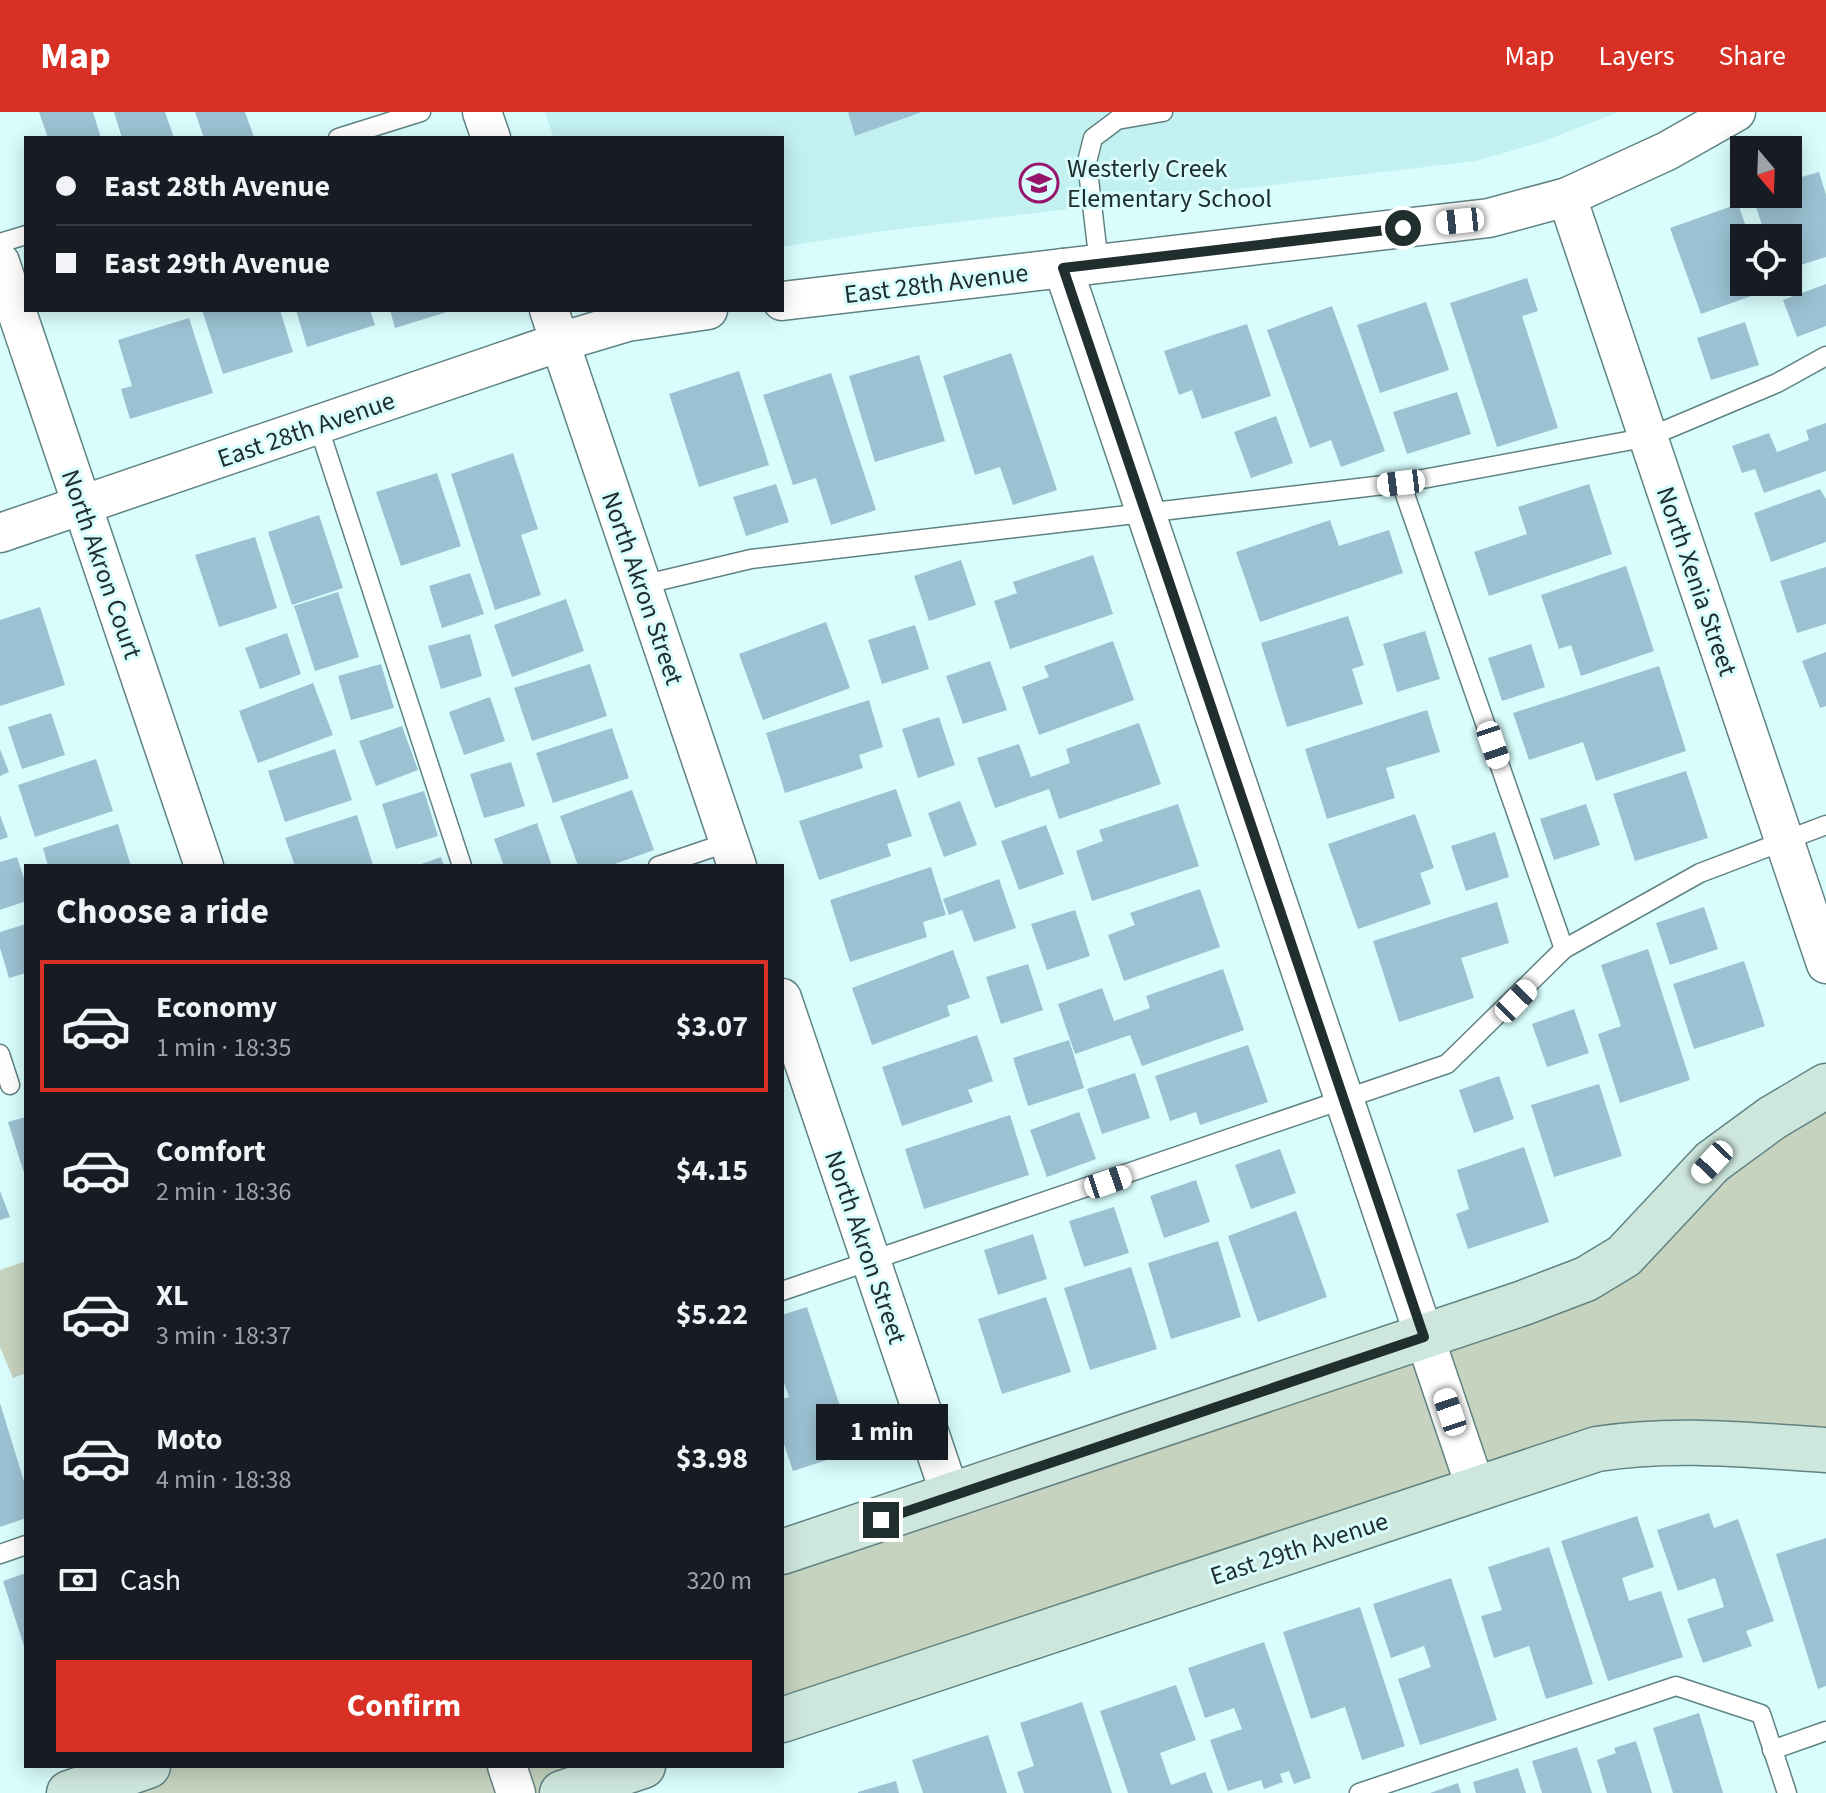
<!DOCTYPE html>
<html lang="en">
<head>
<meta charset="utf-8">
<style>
  :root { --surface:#171b24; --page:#20242c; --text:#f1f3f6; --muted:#9ea1a6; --line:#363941; --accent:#d93025 }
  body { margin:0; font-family:"Source Sans 3",sans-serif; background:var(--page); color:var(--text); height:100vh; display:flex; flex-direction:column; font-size:30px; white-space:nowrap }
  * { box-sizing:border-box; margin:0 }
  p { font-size:26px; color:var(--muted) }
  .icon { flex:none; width:44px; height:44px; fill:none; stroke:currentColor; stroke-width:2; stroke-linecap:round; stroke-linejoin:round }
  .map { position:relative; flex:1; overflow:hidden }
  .panel { position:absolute; left:24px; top:752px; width:760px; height:904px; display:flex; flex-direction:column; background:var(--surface); border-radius:0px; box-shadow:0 4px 20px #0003 }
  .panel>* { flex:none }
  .top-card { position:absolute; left:24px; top:24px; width:760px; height:176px; border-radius:0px; box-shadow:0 4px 20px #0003; display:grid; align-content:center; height:176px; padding:0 32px; background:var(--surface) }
  .needle { width:52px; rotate:161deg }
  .fabs { position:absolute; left:1730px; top:24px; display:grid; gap:16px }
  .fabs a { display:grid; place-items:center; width:72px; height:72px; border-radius:0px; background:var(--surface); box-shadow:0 4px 20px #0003; font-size:40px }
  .end { position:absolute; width:36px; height:36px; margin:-18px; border:10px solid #212e2e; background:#fff; box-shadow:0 0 0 4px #fff }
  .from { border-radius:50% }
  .bubble { position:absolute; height:56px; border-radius:0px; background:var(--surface); box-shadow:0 4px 20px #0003; font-size:26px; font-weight:700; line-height:56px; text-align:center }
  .car { position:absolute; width:24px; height:48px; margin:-24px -12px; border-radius:10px; box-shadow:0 0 6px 2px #0007; background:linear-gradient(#fff 24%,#345 0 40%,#fff 0 76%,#345 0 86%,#fff 0) }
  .top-card b { display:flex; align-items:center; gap:28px; height:76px; font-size:30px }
  .top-card b+b { border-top:2px solid var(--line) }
  .top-card i { width:20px; height:20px; background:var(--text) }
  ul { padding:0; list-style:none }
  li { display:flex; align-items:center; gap:24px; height:132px; margin:0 16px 12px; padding:0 16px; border:4px solid transparent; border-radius:0px }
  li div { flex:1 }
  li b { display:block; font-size:30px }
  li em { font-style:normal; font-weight:700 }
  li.selected { border-color:var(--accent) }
  li>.icon { width:72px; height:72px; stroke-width:1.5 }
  h2 { padding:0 32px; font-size:36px; line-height:96px }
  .pay { display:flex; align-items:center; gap:20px; height:88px; padding:0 32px; font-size:30px }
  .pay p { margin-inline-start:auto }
  .cta { display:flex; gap:16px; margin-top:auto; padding:16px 32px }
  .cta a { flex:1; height:92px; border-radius:0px; background:var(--accent); color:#fff; font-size:32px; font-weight:700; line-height:92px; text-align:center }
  header { display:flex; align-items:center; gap:48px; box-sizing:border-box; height:112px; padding:0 40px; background:var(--accent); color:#fff }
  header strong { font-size:38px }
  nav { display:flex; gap:44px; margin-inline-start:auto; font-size:28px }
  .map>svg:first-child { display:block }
  .built { fill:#c3f0f0 }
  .green { fill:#c5d3bf }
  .building { fill:#9bc2d3 }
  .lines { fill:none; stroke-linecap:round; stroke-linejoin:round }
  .lane-casing { stroke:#618282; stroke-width:21 }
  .street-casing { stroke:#618282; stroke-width:41 }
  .secondary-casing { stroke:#618282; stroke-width:47 }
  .lane { stroke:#fff; stroke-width:18 }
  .street { stroke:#fff; stroke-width:38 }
  .secondary { stroke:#cee7dd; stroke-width:44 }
  .route { stroke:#212e2e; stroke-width:10 }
  .labels { text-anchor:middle; stroke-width:6; stroke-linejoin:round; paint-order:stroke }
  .poi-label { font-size:26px; fill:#212e2e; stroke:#d9fdfd; text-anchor:start }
  .street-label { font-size:26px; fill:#212e2e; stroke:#d9fdfd }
</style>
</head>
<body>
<header>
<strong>Map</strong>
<nav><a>Map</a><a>Layers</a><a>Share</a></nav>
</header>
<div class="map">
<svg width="1826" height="1681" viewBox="0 0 1826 1681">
  <rect width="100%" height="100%" fill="#d9fdfd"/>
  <!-- built -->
  <polygon class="built" points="545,0 1619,0 1541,30 1476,49 875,120 782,135 782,26 554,26"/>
  <!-- green -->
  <g class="green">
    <polygon points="1826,974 1826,1338 1690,1328 782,1608 782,1440 1523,1191"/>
    <polygon points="26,1149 26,1261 13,1266 0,1235 0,1158"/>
    <polygon points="148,1654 643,1654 562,1681 69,1681"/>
  </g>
  <!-- building -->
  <g class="building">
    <polygon points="39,0 93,0 101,26 48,26"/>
    <polygon points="114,0 165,0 174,26 122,26"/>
    <polygon points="195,0 245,0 254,25 204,26"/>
    <polygon points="848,0 922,0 855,24"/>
    <polygon points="1819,60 1826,83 1826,145 1788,157 1788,126 1766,126 1752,82 1788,82 1788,69"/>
    <polygon points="1738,92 1750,126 1744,126 1744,170 1765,170 1768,178 1701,202 1670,116"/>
    <polygon points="1527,166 1538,199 1522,204 1558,316 1497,335 1450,191"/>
    <polygon points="1826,172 1826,214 1797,225 1783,188"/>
    <polygon points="1426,190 1449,258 1380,281 1357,213"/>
    <polygon points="1332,194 1385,339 1341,355 1331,328 1310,336 1267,218"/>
    <polygon points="202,198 280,198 293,240 223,262"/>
    <polygon points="296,198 370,198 375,213 307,235"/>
    <polygon points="390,198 450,198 450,199 395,216"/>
    <polygon points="189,206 213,281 130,307 121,277 132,274 118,228"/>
    <polygon points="1745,210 1759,253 1711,268 1697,226"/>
    <polygon points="1247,212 1271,284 1202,307 1192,278 1179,283 1164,239"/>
    <polygon points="1011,241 1057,378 1013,393 1000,355 975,363 943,264"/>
    <polygon points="919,243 945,329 875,350 849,264"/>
    <polygon points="739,259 769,353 699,375 669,282"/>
    <polygon points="831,261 876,398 831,413 816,366 793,373 763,283"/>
    <polygon points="1457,280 1471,322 1407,342 1393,300"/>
    <polygon points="1276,304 1293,351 1251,366 1234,320"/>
    <polygon points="1826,311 1826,359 1764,381 1755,357 1742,361 1732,334 1769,321 1777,340 1809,328 1806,318"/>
    <polygon points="513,341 538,417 521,423 541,483 495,498 451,362"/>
    <polygon points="437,361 461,434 401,454 376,380"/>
    <polygon points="776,372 789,410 746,424 733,385"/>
    <polygon points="1589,372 1612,442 1489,484 1474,440 1527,422 1518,395"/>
    <polygon points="1820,377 1826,387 1826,430 1771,450 1754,401"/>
    <polygon points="319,403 343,476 292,493 268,420"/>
    <polygon points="1330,408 1339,434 1389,418 1403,461 1260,510 1236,440"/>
    <polygon points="255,425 277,496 219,515 195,443"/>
    <polygon points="1093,443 1113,502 1010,537 994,489 1017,481 1013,470"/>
    <polygon points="961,448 976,493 929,509 914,464"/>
    <polygon points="1626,454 1654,539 1581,564 1571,533 1559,537 1541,483"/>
    <polygon points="1826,455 1826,512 1797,521 1780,469"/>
    <polygon points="470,461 484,502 442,516 429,474"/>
    <polygon points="338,480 359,545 315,559 294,494"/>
    <polygon points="566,487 584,539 512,565 494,513"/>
    <polygon points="40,495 65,573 0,594 0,508"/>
    <polygon points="1348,504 1364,553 1352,557 1363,592 1287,615 1261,531"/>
    <polygon points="826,510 850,576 763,608 739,542"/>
    <polygon points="915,513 929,557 882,572 868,528"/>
    <polygon points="1425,519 1440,567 1397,580 1383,532"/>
    <polygon points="287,521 301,562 260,577 245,536"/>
    <polygon points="470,522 482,564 441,577 428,534"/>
    <polygon points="1113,529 1134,588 1039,623 1022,575 1049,565 1044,554"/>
    <polygon points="1531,532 1545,575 1502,589 1488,546"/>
    <polygon points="1826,540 1826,594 1820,596 1802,549"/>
    <polygon points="990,549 1007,598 963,612 946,564"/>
    <polygon points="381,552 394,596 351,608 338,564"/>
    <polygon points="590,552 607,604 532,629 514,576"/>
    <polygon points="1659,554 1686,639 1596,669 1583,630 1529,648 1513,601"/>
    <polygon points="313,571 333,623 258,651 239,599"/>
    <polygon points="490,585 505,629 464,643 449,600"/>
    <polygon points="869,588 883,635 859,643 863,656 785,681 766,621"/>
    <polygon points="1427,598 1440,640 1386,656 1395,686 1327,707 1305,637"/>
    <polygon points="51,601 65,643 22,657 8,615"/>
    <polygon points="939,605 955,653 918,666 902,617"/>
    <polygon points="1139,611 1161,672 1059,707 1049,677 995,696 977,646 1019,632 1031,665 1070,651 1066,637"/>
    <polygon points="402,614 418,658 376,674 359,629"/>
    <polygon points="612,616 629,666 553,691 536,641"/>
    <polygon points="0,637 9,660 0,664"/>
    <polygon points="335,637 352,688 285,710 268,659"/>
    <polygon points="96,647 113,699 35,725 18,673"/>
    <polygon points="511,650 525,694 484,706 470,662"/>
    <polygon points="1686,659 1708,726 1635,749 1613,682"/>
    <polygon points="896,677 912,724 887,732 891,744 819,768 799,709"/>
    <polygon points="632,678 654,738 609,754 578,754 560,704"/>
    <polygon points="424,679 438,724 396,737 382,692"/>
    <polygon points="960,689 977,733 944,745 928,701"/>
    <polygon points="1178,692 1199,754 1092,789 1076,739 1103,729 1099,718"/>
    <polygon points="1586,692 1600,733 1554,748 1540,707"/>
    <polygon points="1415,702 1434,756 1420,761 1431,792 1358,817 1328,732"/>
    <polygon points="0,703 8,725 0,728"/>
    <polygon points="357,703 373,753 295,754 285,726"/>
    <polygon points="537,711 552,754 504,754 494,727"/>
    <polygon points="118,712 131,754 48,754 43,736"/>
    <polygon points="1046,713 1064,762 1019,778 1001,729"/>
    <polygon points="1495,720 1509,765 1466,779 1451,734"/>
    <polygon points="17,745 26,772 26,789 0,798 0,750"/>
    <polygon points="441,745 444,754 416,754"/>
    <polygon points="931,755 946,803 923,810 927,825 850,850 830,788"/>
    <polygon points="999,767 1016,816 974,830 962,798 949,803 943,787"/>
    <polygon points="1200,777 1220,835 1124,869 1108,823 1135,813 1130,801"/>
    <polygon points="1497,790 1509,831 1461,846 1474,886 1399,910 1373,829"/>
    <polygon points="1704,795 1718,837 1670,853 1656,811"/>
    <polygon points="1075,798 1090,844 1047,858 1031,812"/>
    <polygon points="26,812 26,861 9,866 0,836 0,820"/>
    <polygon points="1648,837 1690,968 1620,991 1598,922 1621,914 1601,853"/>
    <polygon points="953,838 970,886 947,894 950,904 872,933 852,876"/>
    <polygon points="1744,849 1765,914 1694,937 1673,872"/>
    <polygon points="1028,852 1043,898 1001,912 986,865"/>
    <polygon points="1223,857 1244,918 1142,954 1130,923 1075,942 1058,892 1102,876 1114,909 1150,896 1146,884"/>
    <polygon points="1574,897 1589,941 1547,955 1532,912"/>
    <polygon points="977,923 993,969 968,978 973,990 902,1014 882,955"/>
    <polygon points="1069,928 1084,976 1028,994 1013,946"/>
    <polygon points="1248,933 1268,990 1200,1013 1196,1000 1170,1009 1155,964"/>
    <polygon points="1135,961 1150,1006 1102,1022 1087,977"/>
    <polygon points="1499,964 1514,1007 1474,1021 1459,978"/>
    <polygon points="1599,972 1622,1044 1554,1065 1531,993"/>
    <polygon points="1079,1000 1096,1047 1047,1065 1030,1018"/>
    <polygon points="1010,1003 1029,1063 924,1097 905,1037"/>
    <polygon points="26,1005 26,1064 25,1064 8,1010"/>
    <polygon points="1524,1035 1549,1110 1468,1137 1456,1102 1469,1097 1457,1058"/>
    <polygon points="1280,1037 1296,1081 1251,1097 1235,1053"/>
    <polygon points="1196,1068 1210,1110 1164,1126 1150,1084"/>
    <polygon points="0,1079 10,1105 0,1108"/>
    <polygon points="1114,1095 1129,1141 1084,1155 1069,1109"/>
    <polygon points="1296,1099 1327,1185 1258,1210 1228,1124"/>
    <polygon points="1033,1122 1047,1167 998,1183 984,1138"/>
    <polygon points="1218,1129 1241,1205 1171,1227 1148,1151"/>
    <polygon points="1131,1155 1157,1237 1090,1258 1064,1176"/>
    <polygon points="1046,1185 1071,1260 1002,1282 978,1207"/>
    <polygon points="807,1195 855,1339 793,1359 782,1326 782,1287 789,1285 782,1265 782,1203"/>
    <polygon points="0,1291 26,1376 26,1406 0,1415"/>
    <polygon points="1709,1401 1714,1416 1738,1407 1774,1509 1746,1519 1752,1534 1703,1551 1687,1507 1724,1495 1715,1466 1678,1479 1657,1418"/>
    <polygon points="1637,1404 1654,1455 1622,1466 1629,1489 1661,1479 1683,1545 1608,1569 1561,1429"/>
    <polygon points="1826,1426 1826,1574 1818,1577 1776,1442"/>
    <polygon points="1549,1435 1593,1572 1546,1587 1529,1534 1494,1546 1481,1504 1502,1498 1488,1455"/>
    <polygon points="26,1461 26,1536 25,1537 3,1469"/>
    <polygon points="1451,1466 1497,1608 1420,1633 1398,1567 1431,1555 1424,1534 1391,1546 1373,1492"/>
    <polygon points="1360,1495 1405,1634 1362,1648 1345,1595 1311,1607 1283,1520"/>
    <polygon points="1264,1530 1311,1666 1294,1672 1289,1659 1280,1662 1283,1670 1264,1677 1261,1668 1228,1679 1210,1628 1242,1617 1234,1596 1205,1606 1188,1556"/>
    <polygon points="1176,1573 1196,1628 1160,1641 1171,1673 1205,1660 1213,1681 1128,1681 1100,1599"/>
    <polygon points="1082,1590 1112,1681 1024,1681 1017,1660 1034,1654 1020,1611"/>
    <polygon points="1699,1601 1723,1681 1673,1681 1653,1616"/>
    <polygon points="988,1623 1007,1681 923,1681 912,1648"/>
    <polygon points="1636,1629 1652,1681 1607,1681 1597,1648 1616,1641 1614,1636"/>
    <polygon points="1577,1635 1592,1681 1542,1681 1532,1649"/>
    <polygon points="1518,1656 1526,1681 1476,1681 1473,1670"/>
    <polygon points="896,1669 899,1681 858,1681 858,1680"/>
    <polygon points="1458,1671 1461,1681 1430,1681"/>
  </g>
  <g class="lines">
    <!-- lane casing -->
    <g class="lane-casing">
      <g id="lane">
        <polyline points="338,26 421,0"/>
        <polyline points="0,131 26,123"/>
        <polyline points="1099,152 1087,50 1093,26 1117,8 1163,0"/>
        <polyline points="318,313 462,754"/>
        <polyline points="1401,371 1564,837"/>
        <polyline points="642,473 751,447 1401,371 1649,325 1777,271 1826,244"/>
        <polyline points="658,754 729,730"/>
        <polyline points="0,942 10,973"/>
        <polyline points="782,1179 1447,952 1564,837 1700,761 1826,713"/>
        <polyline points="0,1442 26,1433"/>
        <polyline points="1772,1638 1826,1619"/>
        <polyline points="1359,1681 1676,1574 1761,1602 1787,1681"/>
      </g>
    </g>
    <!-- street casing -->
    <g class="street-casing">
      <g id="street">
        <polyline points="482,0 491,26"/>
        <polyline points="1567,85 1826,852"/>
        <polyline points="0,150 204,754"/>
        <polyline points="1063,156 1476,1377"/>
        <polyline points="782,189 1489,106 1567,85 1667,39 1736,0"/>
        <polyline points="549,198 737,754"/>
        <polyline points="0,421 560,230 627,210 708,198"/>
        <polyline points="782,886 951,1385"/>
        <polyline points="507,1654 516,1681"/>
      </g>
    </g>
    <!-- secondary casing -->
    <g class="secondary-casing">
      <g id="secondary">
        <polyline points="782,1440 1523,1191 1586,1167 1624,1144 1712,1050 1772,1006 1826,974"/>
        <path d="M782 1608 1597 1337C1674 1325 1748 1333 1826 1338"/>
        <polyline points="69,1681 148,1654"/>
        <polyline points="562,1681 643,1654"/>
      </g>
    </g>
    <!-- lane -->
    <use href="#lane" class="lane"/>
    <!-- street -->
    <use href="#street" class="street"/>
    <!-- secondary -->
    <use href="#secondary" class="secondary"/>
  </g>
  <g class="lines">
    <!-- route -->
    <polyline class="route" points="881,1408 1424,1225 1063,156 1403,116"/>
  </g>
  <!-- icons -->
  <defs>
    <g id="school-ring" transform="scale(2)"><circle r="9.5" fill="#d9fdfd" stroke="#97146b" stroke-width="1.5"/><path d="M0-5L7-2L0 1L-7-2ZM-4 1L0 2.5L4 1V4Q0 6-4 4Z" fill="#97146b"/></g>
  </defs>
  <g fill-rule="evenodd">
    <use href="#school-ring" x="1039" y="71"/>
  </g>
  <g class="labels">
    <!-- poi labels -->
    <g class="poi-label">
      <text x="1067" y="65">Westerly Creek<tspan x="1067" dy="30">Elementary School</tspan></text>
    </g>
    <!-- street labels -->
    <g class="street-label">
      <text transform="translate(936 171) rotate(-7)" y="9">East 28th Avenue</text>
      <text transform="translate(306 317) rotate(-19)" y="9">East 28th Avenue</text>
      <text transform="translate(102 452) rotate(71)" y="9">North Akron Court</text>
      <text transform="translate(1697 469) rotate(71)" y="9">North Xenia Street</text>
      <text transform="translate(643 476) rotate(71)" y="9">North Akron Street</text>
      <text transform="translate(866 1135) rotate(71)" y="9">North Akron Street</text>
      <text transform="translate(1299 1436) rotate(-18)" y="9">East 29th Avenue</text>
    </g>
  </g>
</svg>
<div class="fabs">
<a><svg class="needle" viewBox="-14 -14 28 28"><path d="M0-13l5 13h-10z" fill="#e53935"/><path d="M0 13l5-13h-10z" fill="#9ea1a6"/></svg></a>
<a><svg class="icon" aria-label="locate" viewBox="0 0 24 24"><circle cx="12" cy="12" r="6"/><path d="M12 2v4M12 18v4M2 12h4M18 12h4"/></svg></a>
</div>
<i class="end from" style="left:1403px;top:116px"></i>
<i class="end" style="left:881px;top:1408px"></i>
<div class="bubble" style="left:816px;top:1292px;width:132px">1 min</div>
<i class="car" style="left:1460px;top:109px;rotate:264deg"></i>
<i class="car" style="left:1401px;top:371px;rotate:263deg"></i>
<i class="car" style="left:1493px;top:633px;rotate:161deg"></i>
<i class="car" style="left:1516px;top:889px;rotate:44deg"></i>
<i class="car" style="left:1712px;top:1050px;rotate:223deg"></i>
<i class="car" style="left:1108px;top:1070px;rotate:71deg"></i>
<i class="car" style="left:1450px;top:1300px;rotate:341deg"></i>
<div class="top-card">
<b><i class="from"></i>East 28th Avenue</b>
<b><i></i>East 29th Avenue</b>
</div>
<section class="panel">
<h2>Choose a ride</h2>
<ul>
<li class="selected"><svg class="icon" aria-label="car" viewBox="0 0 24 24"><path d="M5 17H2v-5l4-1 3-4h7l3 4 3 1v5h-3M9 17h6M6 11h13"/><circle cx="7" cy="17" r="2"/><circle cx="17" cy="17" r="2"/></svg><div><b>Economy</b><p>1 min · 18:35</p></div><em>$3.07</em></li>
<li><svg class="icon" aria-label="car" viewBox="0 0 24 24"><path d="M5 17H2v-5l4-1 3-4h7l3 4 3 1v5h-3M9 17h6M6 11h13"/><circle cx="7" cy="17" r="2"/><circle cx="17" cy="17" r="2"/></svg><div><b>Comfort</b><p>2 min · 18:36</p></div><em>$4.15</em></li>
<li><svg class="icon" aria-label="car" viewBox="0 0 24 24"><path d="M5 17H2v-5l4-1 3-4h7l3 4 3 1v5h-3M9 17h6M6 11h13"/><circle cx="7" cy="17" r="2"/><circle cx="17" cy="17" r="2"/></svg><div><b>XL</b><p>3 min · 18:37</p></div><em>$5.22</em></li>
<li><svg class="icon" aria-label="car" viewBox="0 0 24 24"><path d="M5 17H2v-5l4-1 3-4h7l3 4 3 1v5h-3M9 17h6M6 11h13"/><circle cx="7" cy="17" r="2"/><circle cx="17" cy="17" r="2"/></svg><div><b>Moto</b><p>4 min · 18:38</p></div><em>$3.98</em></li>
</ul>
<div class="pay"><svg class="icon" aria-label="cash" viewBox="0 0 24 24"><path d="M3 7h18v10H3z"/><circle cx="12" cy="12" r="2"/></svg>Cash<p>320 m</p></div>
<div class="cta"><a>Confirm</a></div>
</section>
</div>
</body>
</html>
